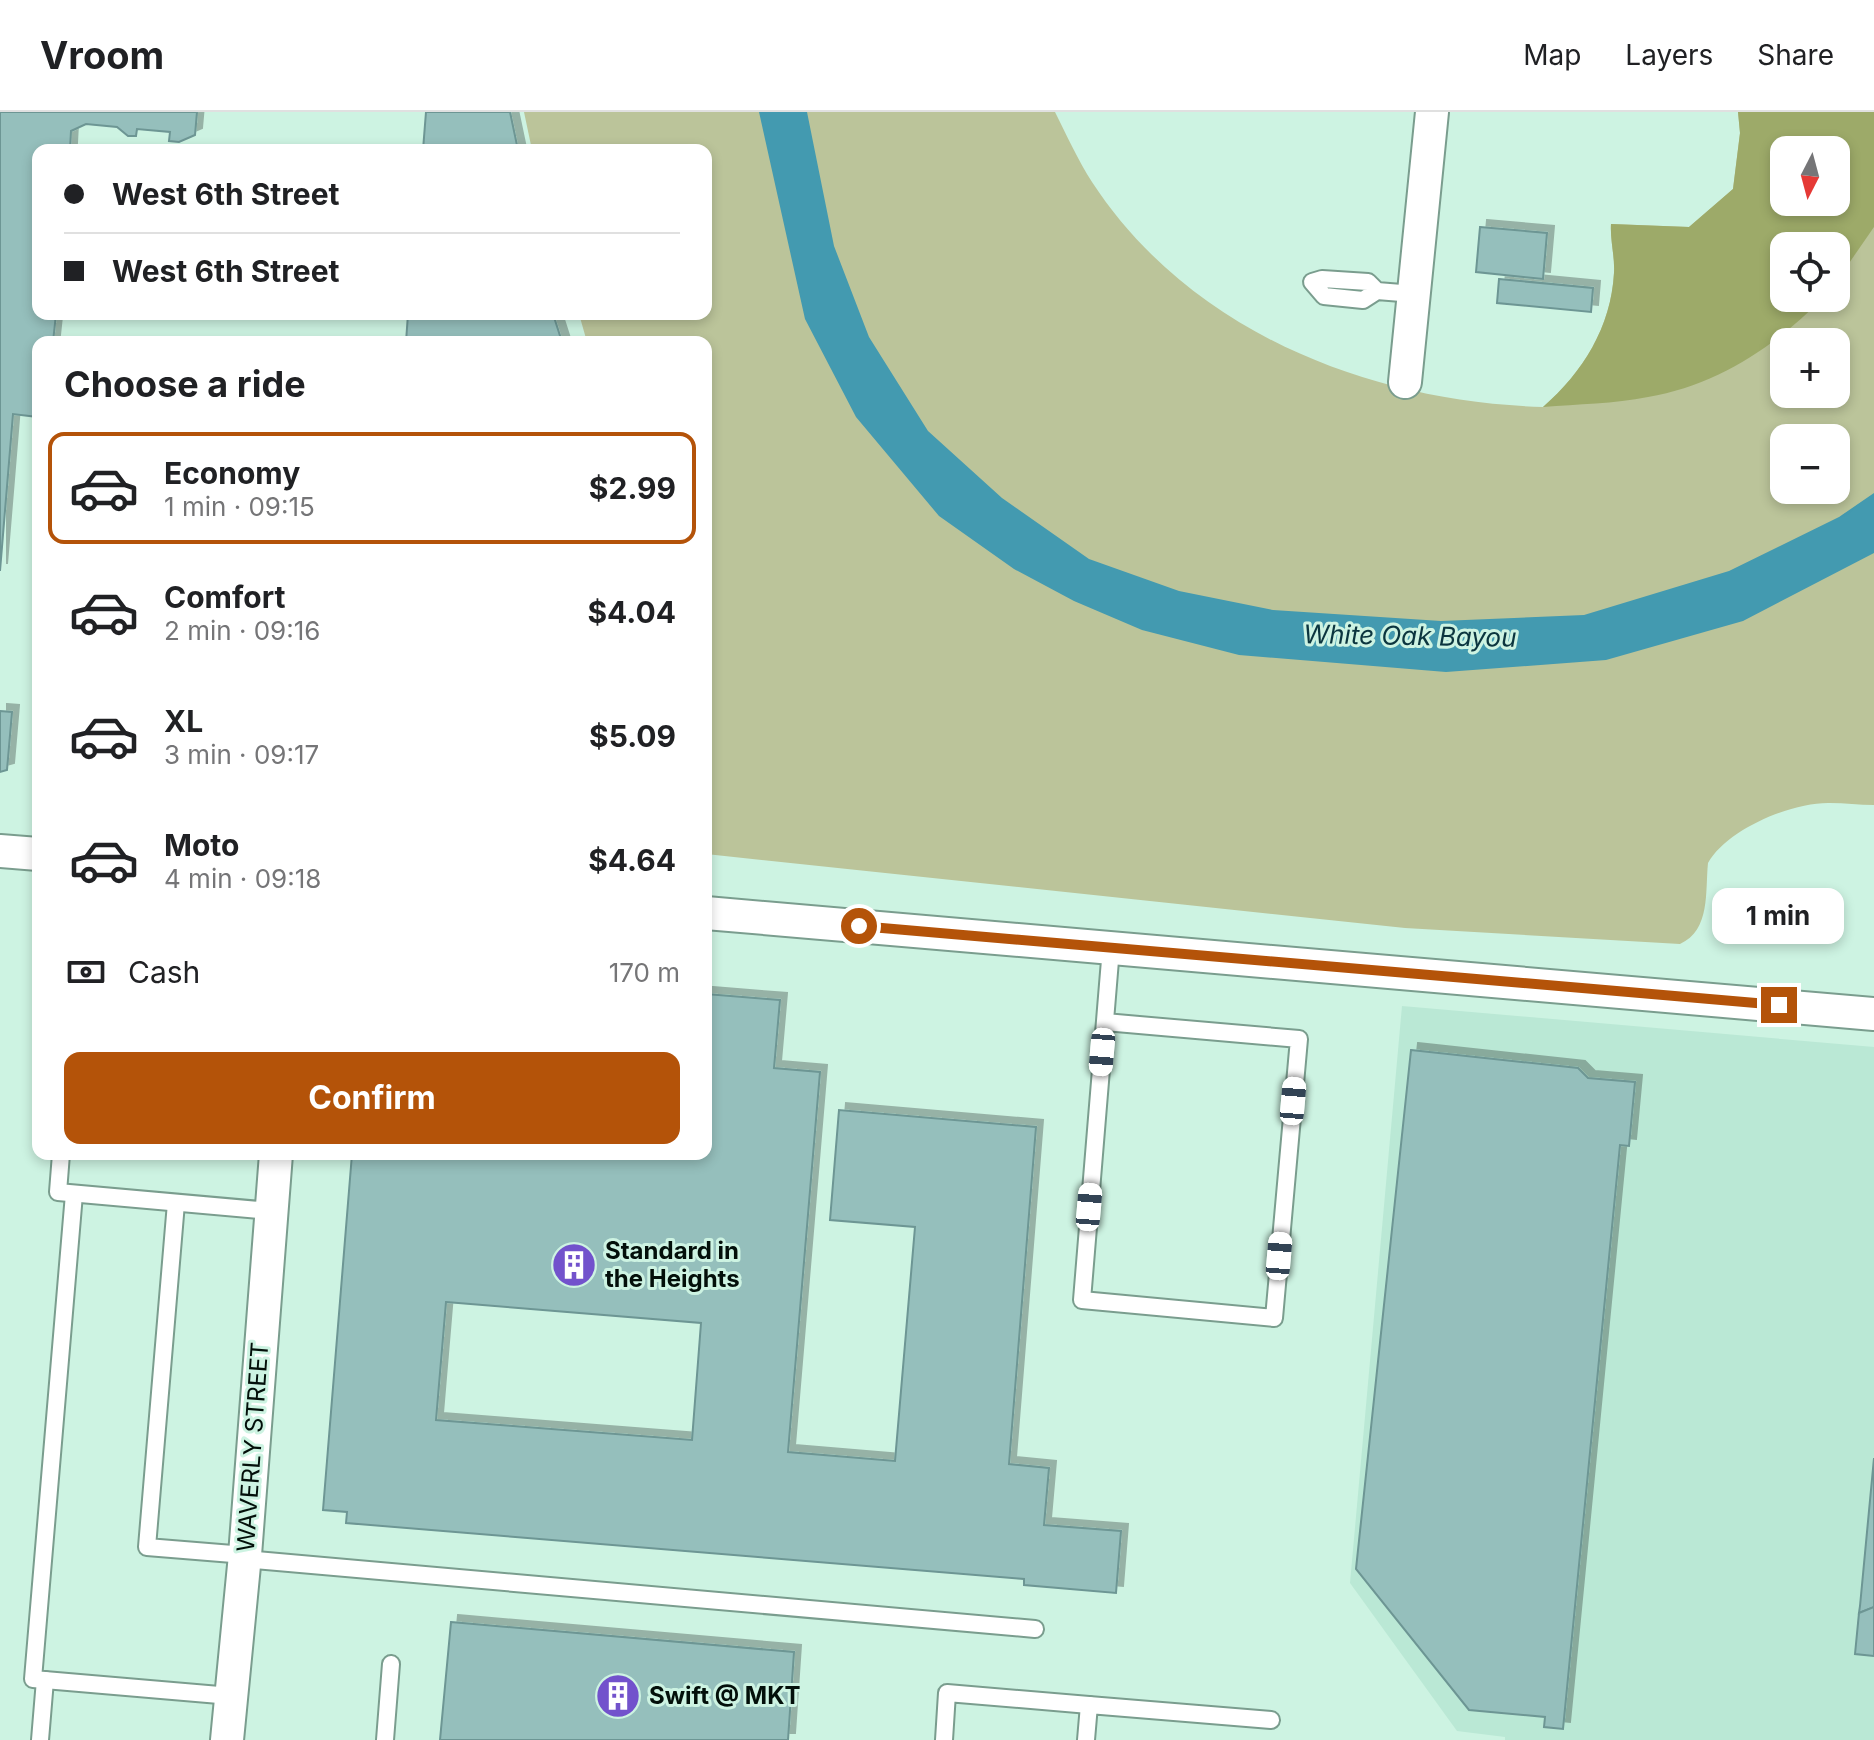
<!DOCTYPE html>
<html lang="en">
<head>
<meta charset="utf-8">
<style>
  :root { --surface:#fff; --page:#f6f6f6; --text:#202124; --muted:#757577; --line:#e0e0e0; --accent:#b45309 }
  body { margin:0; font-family:Inter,sans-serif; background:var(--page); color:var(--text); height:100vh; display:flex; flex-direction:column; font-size:30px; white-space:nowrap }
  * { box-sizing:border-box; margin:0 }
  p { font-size:26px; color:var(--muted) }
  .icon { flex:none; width:44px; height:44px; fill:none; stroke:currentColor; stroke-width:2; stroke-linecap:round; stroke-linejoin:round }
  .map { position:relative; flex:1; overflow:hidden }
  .sheet { position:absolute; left:32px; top:224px; width:680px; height:824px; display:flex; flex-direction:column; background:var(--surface); border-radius:16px; box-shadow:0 4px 12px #0003 }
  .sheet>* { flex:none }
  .guide { position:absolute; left:32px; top:32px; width:680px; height:176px; border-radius:16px; box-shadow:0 4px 12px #0003; display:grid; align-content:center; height:176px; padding:0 32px; background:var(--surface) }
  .needle { width:52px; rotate:186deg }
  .controls { position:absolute; left:1770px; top:24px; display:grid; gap:16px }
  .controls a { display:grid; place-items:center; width:80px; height:80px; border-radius:16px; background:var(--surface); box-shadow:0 4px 12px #0003; font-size:40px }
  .end { position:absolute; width:36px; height:36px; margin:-18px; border:10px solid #b45309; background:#fff; box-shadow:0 0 0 4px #fff }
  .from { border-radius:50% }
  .bubble { position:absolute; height:56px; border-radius:16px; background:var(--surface); box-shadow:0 4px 12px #0003; font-size:26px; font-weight:700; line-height:56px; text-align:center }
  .car { position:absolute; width:24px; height:48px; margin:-24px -12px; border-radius:10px; box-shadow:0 0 6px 2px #0007; background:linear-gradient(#fff 24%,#345 0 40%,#fff 0 76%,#345 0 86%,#fff 0) }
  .guide b { display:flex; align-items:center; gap:28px; height:76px; font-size:30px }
  .guide b+b { border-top:2px solid var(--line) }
  .guide i { width:20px; height:20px; background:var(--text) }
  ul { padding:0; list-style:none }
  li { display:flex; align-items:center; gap:24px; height:112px; margin:0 16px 12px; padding:0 16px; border:4px solid transparent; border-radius:16px }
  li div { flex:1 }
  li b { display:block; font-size:30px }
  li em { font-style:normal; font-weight:700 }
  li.selected { border-color:var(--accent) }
  li>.icon { width:72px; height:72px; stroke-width:1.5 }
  h2 { padding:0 32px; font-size:36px; line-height:96px }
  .pay { display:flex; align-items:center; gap:20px; height:88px; padding:0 32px; font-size:30px }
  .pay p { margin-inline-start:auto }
  .button { display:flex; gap:16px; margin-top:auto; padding:16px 32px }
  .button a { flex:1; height:92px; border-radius:16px; background:var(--accent); color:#fff; font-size:32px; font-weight:700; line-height:92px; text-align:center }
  header { display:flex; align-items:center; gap:48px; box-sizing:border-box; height:112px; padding:0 40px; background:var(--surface); border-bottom:2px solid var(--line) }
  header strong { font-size:38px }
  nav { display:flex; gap:44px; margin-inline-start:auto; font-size:28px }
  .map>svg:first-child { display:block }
  .built { fill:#bae8d5 }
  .green { fill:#bbc49a; fill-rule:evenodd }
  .forest { fill:#9daa69; fill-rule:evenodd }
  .water { fill:#439ab0 }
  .building { fill:#95bfbc; stroke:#6d9694; stroke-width:2; fill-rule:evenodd; filter:url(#shadow) }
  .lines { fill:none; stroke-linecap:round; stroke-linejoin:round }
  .service-casing { stroke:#7a9d8e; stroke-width:20 }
  .minor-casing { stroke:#7a9d8e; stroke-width:36 }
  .service { stroke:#fff; stroke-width:16 }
  .minor { stroke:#fff; stroke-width:32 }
  .route { stroke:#b45309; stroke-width:10 }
  .labels { text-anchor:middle; stroke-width:6; stroke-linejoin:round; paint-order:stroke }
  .poi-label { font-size:24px; font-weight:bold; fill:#030f0a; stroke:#cdf3e2; text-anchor:start }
  .street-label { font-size:24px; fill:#030f0a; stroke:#cdf3e2 }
  .water-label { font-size:26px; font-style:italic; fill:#0b353f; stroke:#cdf3e2 }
</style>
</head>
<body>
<header>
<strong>Vroom</strong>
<nav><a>Map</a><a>Layers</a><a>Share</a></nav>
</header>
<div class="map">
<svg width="1874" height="1628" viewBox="0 0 1874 1628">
  <defs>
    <filter id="shadow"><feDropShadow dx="7" dy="-7" stdDeviation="0" flood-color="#0004"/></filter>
  </defs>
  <rect width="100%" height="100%" fill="#cdf3e2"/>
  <!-- built -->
  <polygon class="built" points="1402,894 1874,935 1874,1628 1505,1628 1505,1625 1457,1619 1350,1471"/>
  <!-- green -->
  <path class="green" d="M524 0H1055C1067 24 1078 48 1092 70 1190 220 1370 290 1543 295 1583 260 1611 215 1614 161 1615 145 1610 128 1611 112L1689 115 1733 77 1740 21 1738 0H1874V693C1859 693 1845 691 1830 691 1792 690 1727 717 1708 751 1705 779 1711 818 1680 832L1405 816 706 742V230H587L579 202H706V38H532ZM1784 38H1836V90H1784ZM1784 134H1836V186H1784ZM1784 230H1836V282H1784ZM1784 326H1836V378H1784Z"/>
  <!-- forest -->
  <path class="forest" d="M1738 0H1874V115L1836 170V134H1784V186H1823C1774 235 1717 273 1648 285 1614 292 1578 292 1543 295 1583 260 1611 215 1614 161 1615 145 1610 128 1611 112L1689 115 1733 77 1740 21ZM1784 38H1836V90H1784Z"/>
  <!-- water -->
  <polygon class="water" points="759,0 807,0 834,134 869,225 928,319 1002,386 1089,447 1179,479 1273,498 1441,509 1584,503 1729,459 1839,405 1874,381 1874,441 1743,509 1606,548 1446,560 1239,543 1142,518 1074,489 1014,457 939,404 856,305 805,207"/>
  <!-- building -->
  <g class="building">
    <polygon points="0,0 197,0 195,23 179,30 169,29 170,20 137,17 136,24 128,24 117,15 86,12 71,19 70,38 38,38 38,202 56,202 53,230 38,230 38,305 13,302 0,459"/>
    <polygon points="426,0 510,0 518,38 423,38"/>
    <polygon points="1480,115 1547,121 1543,167 1476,160"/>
    <polygon points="1499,167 1593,176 1591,200 1497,191"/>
    <polygon points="408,202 553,202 562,230 406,230"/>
    <polygon points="0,599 12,600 7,658 0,660"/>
    <path d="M706 882 780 888 774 956 820 960 788 1340 895 1349 915 1115 830 1108 839 998 1036 1015 1009 1352 1049 1356 1044 1413 1121 1419 1116 1481 1024 1473V1467L346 1411 347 1400 323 1398 352 1042H706ZM446 1190 701 1211 692 1328 436 1308Z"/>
    <polygon points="1411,938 1578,956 1588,966 1635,970 1629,1034 1620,1033 1563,1617 1544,1615 1545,1605 1469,1598 1356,1457"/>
    <polygon points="1874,1346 1874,1495 1859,1501 1860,1494"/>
    <polygon points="1874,1495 1874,1544 1855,1542 1859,1501"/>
    <polygon points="451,1510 794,1540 788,1628 440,1628"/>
  </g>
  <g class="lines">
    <!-- service casing -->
    <g class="service-casing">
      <g id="service">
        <polyline points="1377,179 1368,170 1322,167 1312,170 1324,184 1363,188 1377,179 1414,182"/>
        <polyline points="1105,910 1299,927 1274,1206 1082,1188 1111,836"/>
        <polyline points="61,1042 58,1080 271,1099"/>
        <polyline points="74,1082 33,1567 231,1584"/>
        <polyline points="176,1091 147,1435 245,1443"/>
        <polyline points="244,1447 1035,1517"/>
        <polyline points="40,1628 45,1568"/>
        <polyline points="385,1628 391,1552"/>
        <polyline points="944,1628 947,1581 1089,1593"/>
        <polyline points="1086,1628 1089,1593 1271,1608"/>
      </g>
    </g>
    <!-- minor casing -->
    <g class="minor-casing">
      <g id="minor">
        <polyline points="1405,270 1432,0"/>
        <polyline points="0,739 38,742"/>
        <polyline points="706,801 1874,902"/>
        <polyline points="227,1628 245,1443 276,1042"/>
      </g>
    </g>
    <!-- service -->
    <use href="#service" class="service"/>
    <!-- minor -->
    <use href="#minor" class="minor"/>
  </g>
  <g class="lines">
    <!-- route -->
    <polyline class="route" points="859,814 1779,893"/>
  </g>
  <!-- icons -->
  <defs>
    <g id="building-disc" transform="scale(2.3)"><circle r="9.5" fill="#7252cc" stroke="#cdf3e2"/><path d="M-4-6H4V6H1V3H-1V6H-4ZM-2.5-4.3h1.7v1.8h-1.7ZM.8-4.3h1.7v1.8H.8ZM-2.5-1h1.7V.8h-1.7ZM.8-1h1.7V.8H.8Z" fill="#fff"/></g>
  </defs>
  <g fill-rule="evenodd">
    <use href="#building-disc" x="574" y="1153"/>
    <use href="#building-disc" x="618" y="1584"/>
  </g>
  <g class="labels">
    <!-- poi labels -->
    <g class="poi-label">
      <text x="605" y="1147">Standard in<tspan x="605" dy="28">the Heights</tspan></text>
      <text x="649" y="1592">Swift @ MKT</text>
    </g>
    <!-- street labels -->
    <g class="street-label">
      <text transform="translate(253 1335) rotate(-86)" y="8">WAVERLY STREET</text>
    </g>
    <!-- water labels -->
    <g class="water-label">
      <text transform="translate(1410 524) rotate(1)" y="9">White Oak Bayou</text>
    </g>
  </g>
</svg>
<div class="controls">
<a><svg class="needle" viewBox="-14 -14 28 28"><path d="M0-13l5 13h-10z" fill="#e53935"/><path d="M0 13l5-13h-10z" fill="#757577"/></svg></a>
<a><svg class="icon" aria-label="locate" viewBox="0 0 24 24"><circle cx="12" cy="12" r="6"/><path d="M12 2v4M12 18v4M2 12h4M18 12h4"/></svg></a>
<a>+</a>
<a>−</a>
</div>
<i class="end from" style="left:859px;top:814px"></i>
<i class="end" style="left:1779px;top:893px"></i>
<div class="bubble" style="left:1712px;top:776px;width:132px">1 min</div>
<i class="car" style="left:1102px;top:940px;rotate:185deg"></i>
<i class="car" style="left:1293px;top:989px;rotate:5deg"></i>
<i class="car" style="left:1089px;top:1095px;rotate:5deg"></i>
<i class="car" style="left:1279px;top:1144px;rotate:5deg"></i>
<div class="guide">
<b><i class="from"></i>West 6th Street</b>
<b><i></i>West 6th Street</b>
</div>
<section class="sheet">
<h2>Choose a ride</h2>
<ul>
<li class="selected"><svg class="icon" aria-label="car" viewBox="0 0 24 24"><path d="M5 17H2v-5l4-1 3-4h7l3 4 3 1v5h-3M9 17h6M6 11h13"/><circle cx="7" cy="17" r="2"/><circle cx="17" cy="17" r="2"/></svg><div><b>Economy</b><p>1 min · 09:15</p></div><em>$2.99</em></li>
<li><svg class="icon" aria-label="car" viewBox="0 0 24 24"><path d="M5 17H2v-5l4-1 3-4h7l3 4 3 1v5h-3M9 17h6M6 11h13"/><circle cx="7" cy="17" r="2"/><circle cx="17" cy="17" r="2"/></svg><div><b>Comfort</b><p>2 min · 09:16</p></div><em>$4.04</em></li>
<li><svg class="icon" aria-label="car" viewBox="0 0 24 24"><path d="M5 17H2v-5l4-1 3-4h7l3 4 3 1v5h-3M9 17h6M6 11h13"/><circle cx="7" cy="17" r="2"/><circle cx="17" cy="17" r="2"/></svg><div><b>XL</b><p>3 min · 09:17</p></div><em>$5.09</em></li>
<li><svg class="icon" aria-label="car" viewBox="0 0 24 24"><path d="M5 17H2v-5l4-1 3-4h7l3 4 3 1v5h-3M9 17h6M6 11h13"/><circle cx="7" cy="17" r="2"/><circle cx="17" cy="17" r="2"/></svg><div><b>Moto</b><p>4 min · 09:18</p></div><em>$4.64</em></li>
</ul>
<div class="pay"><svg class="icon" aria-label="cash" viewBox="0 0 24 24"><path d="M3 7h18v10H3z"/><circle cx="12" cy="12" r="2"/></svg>Cash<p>170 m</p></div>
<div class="button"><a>Confirm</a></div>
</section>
</div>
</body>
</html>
